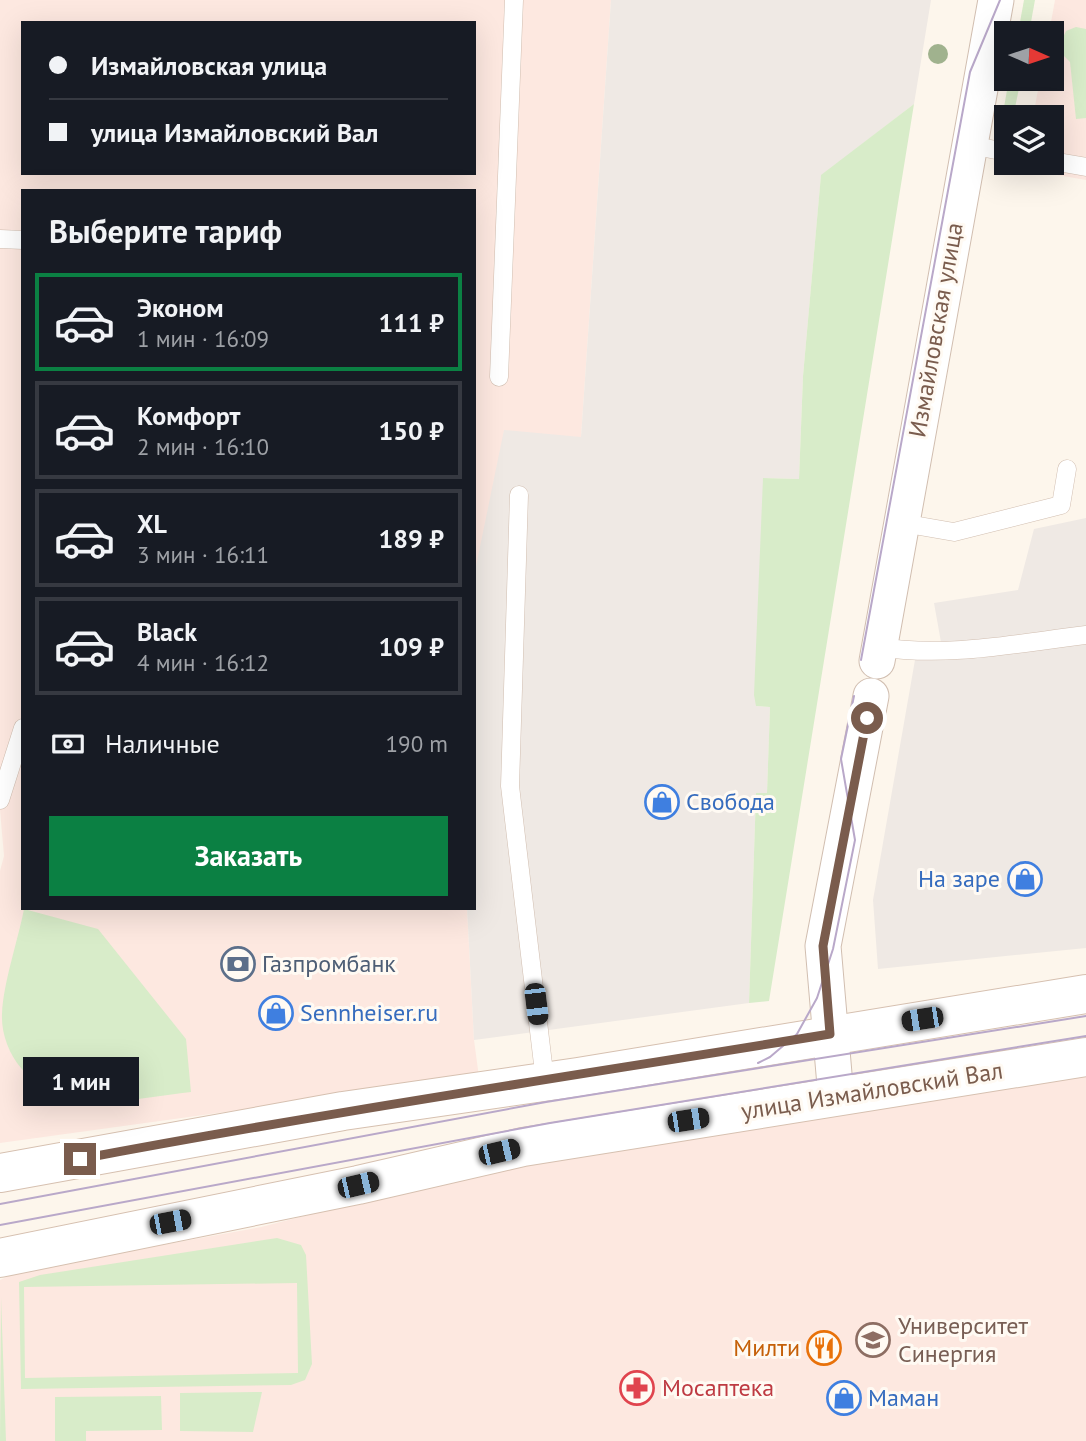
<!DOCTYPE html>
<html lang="ru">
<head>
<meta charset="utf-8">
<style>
  :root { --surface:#171b24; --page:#242831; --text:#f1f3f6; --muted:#9ea1a6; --line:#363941; --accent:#0b8043 }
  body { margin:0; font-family:"PT Sans",sans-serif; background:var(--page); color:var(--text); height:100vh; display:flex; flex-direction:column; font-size:26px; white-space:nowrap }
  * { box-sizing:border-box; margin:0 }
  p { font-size:23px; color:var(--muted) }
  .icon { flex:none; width:38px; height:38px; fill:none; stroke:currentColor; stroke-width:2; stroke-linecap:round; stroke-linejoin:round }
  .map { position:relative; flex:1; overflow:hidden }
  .drawer { position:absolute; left:21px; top:189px; width:455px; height:721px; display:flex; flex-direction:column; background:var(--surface); border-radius:0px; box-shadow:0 7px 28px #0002 }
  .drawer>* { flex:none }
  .banner { position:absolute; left:21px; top:21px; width:455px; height:154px; border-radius:0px; box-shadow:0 7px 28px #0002; display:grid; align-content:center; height:154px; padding:0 28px; background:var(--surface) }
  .needle { width:46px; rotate:93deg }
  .tools { position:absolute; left:994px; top:21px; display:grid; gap:14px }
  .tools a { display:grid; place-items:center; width:70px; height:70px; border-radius:0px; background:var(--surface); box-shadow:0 7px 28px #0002; font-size:35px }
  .end { position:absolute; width:32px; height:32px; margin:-16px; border:9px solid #7a5c4d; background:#fff; box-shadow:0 0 0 4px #fff }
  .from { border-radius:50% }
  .bubble { position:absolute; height:49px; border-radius:0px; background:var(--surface); box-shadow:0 7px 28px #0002; font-size:23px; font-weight:700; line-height:49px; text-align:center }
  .car { position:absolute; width:21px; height:42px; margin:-21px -10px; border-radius:9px; box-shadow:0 0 5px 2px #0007; background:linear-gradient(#222 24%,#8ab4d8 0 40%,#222 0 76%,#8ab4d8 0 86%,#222 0) }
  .banner b { display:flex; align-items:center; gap:24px; height:66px; font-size:26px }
  .banner b+b { border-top:2px solid var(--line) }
  .banner i { width:18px; height:18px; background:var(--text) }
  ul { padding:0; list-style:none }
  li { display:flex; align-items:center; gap:21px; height:98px; margin:0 14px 10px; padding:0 14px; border:4px solid var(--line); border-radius:0px }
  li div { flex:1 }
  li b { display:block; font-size:26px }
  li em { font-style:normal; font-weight:700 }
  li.current { border-color:var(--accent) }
  li>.icon { width:63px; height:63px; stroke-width:1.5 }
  h2 { padding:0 28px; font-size:32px; line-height:84px }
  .pay { display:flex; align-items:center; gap:18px; height:77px; padding:0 28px; font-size:26px }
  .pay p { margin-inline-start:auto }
  .button { display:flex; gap:14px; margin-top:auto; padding:14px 28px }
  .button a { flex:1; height:80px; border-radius:0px; background:var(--accent); color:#fff; font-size:28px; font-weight:700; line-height:80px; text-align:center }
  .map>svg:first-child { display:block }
  .commercial { fill:#fde8e0; fill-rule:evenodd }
  .industrial { fill:#efe9e4 }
  .green { fill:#d8ecc9; fill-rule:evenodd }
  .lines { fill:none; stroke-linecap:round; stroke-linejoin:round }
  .lane-casing { stroke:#d1beb0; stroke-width:19 }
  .street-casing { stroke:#d1beb0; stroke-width:37 }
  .secondary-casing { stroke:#d6c0b0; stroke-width:40 }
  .lane { stroke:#fff; stroke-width:18 }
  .street { stroke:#fff; stroke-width:35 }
  .secondary { stroke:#fff; stroke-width:38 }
  .tram { stroke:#b9a8c9; stroke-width:2 }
  .tree { fill:#a0b28e }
  .route { stroke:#7a5c4d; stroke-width:9 }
  .labels { text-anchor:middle; stroke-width:6; stroke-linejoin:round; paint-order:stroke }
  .street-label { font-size:24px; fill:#7a5c4d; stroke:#fffaf3 }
  .shop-label { font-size:24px; fill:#366cbe; stroke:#fffaf3; text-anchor:start }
  .service-label { font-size:24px; fill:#4e5e75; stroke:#fffaf3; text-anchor:start }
  .education-label { font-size:24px; fill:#785e54; stroke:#fffaf3; text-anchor:start }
  .food-label { font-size:24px; fill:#c56008; stroke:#fffaf3; text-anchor:end }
  .health-label { font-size:24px; fill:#be3a42; stroke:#fffaf3; text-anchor:start }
</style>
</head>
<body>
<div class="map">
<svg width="1086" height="1441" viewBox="0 0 1086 1441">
  <rect width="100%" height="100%" fill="#fdf6ec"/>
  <!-- commercial -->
  <g class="commercial">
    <path d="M0 0H611L581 437 488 517 474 576V191H23V908H467L474 1040 479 1077 0 1143V871L4 856 0 810ZM23 23H474V173H23Z"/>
    <polygon points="1055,0 1086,0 1086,180 1023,169 1024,163 1052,163 1052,117 1033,117 1040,79 1052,79 1052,33 1049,33"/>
    <polygon points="1086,1076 1086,1441 0,1441 0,1280 19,1271 261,1227 523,1160"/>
  </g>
  <!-- industrial -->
  <g class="industrial">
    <polygon points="611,0 931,0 914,104 821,176 803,376 799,479 764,478 756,706 770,707 767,793 756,794 749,1003 474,1040 467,908 474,908 474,576 504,430 581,437"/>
    <polygon points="1086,518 1086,948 878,969 873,900 915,660 944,659 934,603 1018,590 1034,529"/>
  </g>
  <!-- green -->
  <g class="green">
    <polygon points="1024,0 1035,0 1029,33 1018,33"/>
    <polygon points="1076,27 1086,29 1086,118 1076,119 1070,62 1062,54 1060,44 1066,31"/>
    <polygon points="1009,79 1021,79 1013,117 1006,117 1006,141 998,141"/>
    <polygon points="914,104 769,1001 749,1003 756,793 767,793 770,707 756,706 754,695 763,478 799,479 803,376 821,175"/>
    <path d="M24 909 98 929 186 1039 191 1092C134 1098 62 1119 21 1068 9 1054 1 1033 2 1014 3 984 18 940 24 909Z"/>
    <path d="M277 1238 301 1245 306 1255 312 1364 305 1380 291 1385 21 1389 19 1282 40 1275ZM297 1283 298 1373 25 1378 24 1287Z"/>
    <polygon points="1,1297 6,1441 0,1441"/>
    <polygon points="262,1392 253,1432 180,1431 180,1393"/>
    <polygon points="161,1396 162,1430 86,1431 86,1441 55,1441 55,1397"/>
  </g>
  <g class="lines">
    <!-- lane casing -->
    <g class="lane-casing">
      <g id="lane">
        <polyline points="970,145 1006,152"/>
        <polyline points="1052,161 1086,167"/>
        <polyline points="0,239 23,240"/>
        <polyline points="499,377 514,0"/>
        <polyline points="519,495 510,786 545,1081"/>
        <polyline points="902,523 954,532 1061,505 1067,469"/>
        <path d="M879 647C948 658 1018 643 1086 635"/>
        <polyline points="0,800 23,728"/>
      </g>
    </g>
    <!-- street casing -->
    <g class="street-casing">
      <g id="street">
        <polyline points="877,661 996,0"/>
        <polyline points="836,1097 823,946 871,696"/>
      </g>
    </g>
    <!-- secondary casing -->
    <g class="secondary-casing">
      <g id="secondary">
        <polyline points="0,1173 343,1111 578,1077 1086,994"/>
        <polyline points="0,1258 358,1185 523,1147 1086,1057"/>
      </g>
    </g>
    <!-- lane -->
    <use href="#lane" class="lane"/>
    <!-- street -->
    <use href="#street" class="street"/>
    <!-- secondary -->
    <use href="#secondary" class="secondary"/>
    <!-- tram -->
    <g class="tram">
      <polyline points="861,660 970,72 1000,0"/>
      <polyline points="758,1063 770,1057 797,1034 817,998 833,949 855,840 841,759 854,696"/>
      <polyline points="0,1204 546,1102 1086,1016"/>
      <polyline points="0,1225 550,1123 1086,1036"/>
    </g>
  </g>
  <!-- trees -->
  <circle class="tree" cx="938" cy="54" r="10"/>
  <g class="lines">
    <!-- route -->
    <path class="route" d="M80 1159C329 1112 579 1075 830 1034L823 946 867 718"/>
  </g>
  <!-- icons -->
  <defs>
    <g id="shop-ring" transform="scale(1.75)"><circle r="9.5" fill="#fffaf3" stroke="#3f7fe0" stroke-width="1.5"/><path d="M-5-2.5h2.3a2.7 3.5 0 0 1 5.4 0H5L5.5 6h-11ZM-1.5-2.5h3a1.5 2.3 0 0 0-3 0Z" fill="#3f7fe0"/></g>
    <g id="bank-ring" transform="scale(1.75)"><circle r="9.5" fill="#fffaf3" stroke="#5c6f8a" stroke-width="1.5"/><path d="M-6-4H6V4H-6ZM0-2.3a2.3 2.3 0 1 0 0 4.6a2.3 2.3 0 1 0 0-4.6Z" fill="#5c6f8a"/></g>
    <g id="university-ring" transform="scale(1.75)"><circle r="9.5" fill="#fffaf3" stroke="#8d6e63" stroke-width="1.5"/><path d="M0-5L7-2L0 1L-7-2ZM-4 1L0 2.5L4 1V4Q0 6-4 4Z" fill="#8d6e63"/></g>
    <g id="restaurant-ring" transform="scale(1.75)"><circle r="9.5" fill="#fffaf3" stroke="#e8710a" stroke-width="1.5"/><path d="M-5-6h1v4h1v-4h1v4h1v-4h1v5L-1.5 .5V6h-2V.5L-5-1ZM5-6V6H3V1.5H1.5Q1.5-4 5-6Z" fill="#e8710a"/></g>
    <g id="pharmacy-ring" transform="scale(1.75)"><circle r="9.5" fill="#fffaf3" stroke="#e0444e" stroke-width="1.5"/><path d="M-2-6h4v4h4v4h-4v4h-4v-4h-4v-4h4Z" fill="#e0444e"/></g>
  </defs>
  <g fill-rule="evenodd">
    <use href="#shop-ring" x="662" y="802"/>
    <use href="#shop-ring" x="1025" y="879"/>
    <use href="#bank-ring" x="238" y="964"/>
    <use href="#shop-ring" x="276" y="1013"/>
    <use href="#university-ring" x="873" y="1340"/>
    <use href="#restaurant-ring" x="824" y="1348"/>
    <use href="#pharmacy-ring" x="637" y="1388"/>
    <use href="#shop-ring" x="844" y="1398"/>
  </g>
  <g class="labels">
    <!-- street labels -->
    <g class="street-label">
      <text transform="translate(936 330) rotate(-80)" y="8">Измайловская улица</text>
      <text transform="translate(872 1091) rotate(-9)" y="8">улица Измайловский Вал</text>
    </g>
    <!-- shop labels -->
    <g class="shop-label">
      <text x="686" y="810">Свобода</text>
      <text x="1000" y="887" text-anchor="end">На заре</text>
      <text x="300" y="1021">Sennheiser.ru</text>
      <text x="868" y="1406">Маман</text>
    </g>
    <!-- service labels -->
    <g class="service-label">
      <text x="262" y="972">Газпромбанк</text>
    </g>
    <!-- education labels -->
    <g class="education-label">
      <text x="898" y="1334">Университет<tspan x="898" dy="28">Синергия</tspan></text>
    </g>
    <!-- food labels -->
    <g class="food-label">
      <text x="800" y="1356">Милти</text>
    </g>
    <!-- health labels -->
    <g class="health-label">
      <text x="662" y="1396">Мосаптека</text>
    </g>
  </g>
</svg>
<div class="tools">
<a><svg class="needle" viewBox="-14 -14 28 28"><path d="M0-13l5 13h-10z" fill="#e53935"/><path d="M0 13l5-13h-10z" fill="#9ea1a6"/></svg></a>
<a><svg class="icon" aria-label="layers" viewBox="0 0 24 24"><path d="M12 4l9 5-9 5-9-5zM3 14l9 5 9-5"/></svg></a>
</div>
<i class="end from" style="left:867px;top:718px"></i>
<i class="end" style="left:80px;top:1159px"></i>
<div class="bubble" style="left:23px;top:1057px;width:116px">1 мин</div>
<i class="car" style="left:536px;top:1004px;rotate:173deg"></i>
<i class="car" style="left:922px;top:1019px;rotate:261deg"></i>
<i class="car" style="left:688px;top:1120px;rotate:81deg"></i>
<i class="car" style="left:499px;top:1152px;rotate:77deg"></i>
<i class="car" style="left:358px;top:1185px;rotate:77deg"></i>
<i class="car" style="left:170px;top:1222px;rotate:79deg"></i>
<div class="banner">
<b><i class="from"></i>Измайловская улица</b>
<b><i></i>улица Измайловский Вал</b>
</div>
<section class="drawer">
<h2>Выберите тариф</h2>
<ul>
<li class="current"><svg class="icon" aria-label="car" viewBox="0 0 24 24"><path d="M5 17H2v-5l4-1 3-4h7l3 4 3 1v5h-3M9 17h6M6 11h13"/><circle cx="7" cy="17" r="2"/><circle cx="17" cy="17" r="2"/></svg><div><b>Эконом</b><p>1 мин · 16:09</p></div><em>111 ₽</em></li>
<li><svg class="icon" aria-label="car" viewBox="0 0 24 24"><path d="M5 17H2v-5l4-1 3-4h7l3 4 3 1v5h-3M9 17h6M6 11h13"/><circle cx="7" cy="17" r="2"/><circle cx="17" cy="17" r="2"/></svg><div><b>Комфорт</b><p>2 мин · 16:10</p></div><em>150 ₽</em></li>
<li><svg class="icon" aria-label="car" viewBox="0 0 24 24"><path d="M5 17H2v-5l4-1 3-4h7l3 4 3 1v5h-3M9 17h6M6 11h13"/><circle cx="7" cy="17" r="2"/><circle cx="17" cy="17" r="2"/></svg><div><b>XL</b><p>3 мин · 16:11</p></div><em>189 ₽</em></li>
<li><svg class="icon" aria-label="car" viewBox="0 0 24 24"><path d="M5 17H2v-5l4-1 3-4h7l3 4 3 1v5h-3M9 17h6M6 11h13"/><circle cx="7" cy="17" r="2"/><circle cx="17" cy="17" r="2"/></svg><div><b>Black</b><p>4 мин · 16:12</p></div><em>109 ₽</em></li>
</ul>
<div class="pay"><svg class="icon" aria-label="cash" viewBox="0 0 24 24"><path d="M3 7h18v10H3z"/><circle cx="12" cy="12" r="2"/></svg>Наличные<p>190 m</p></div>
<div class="button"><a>Заказать</a></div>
</section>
</div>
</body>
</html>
